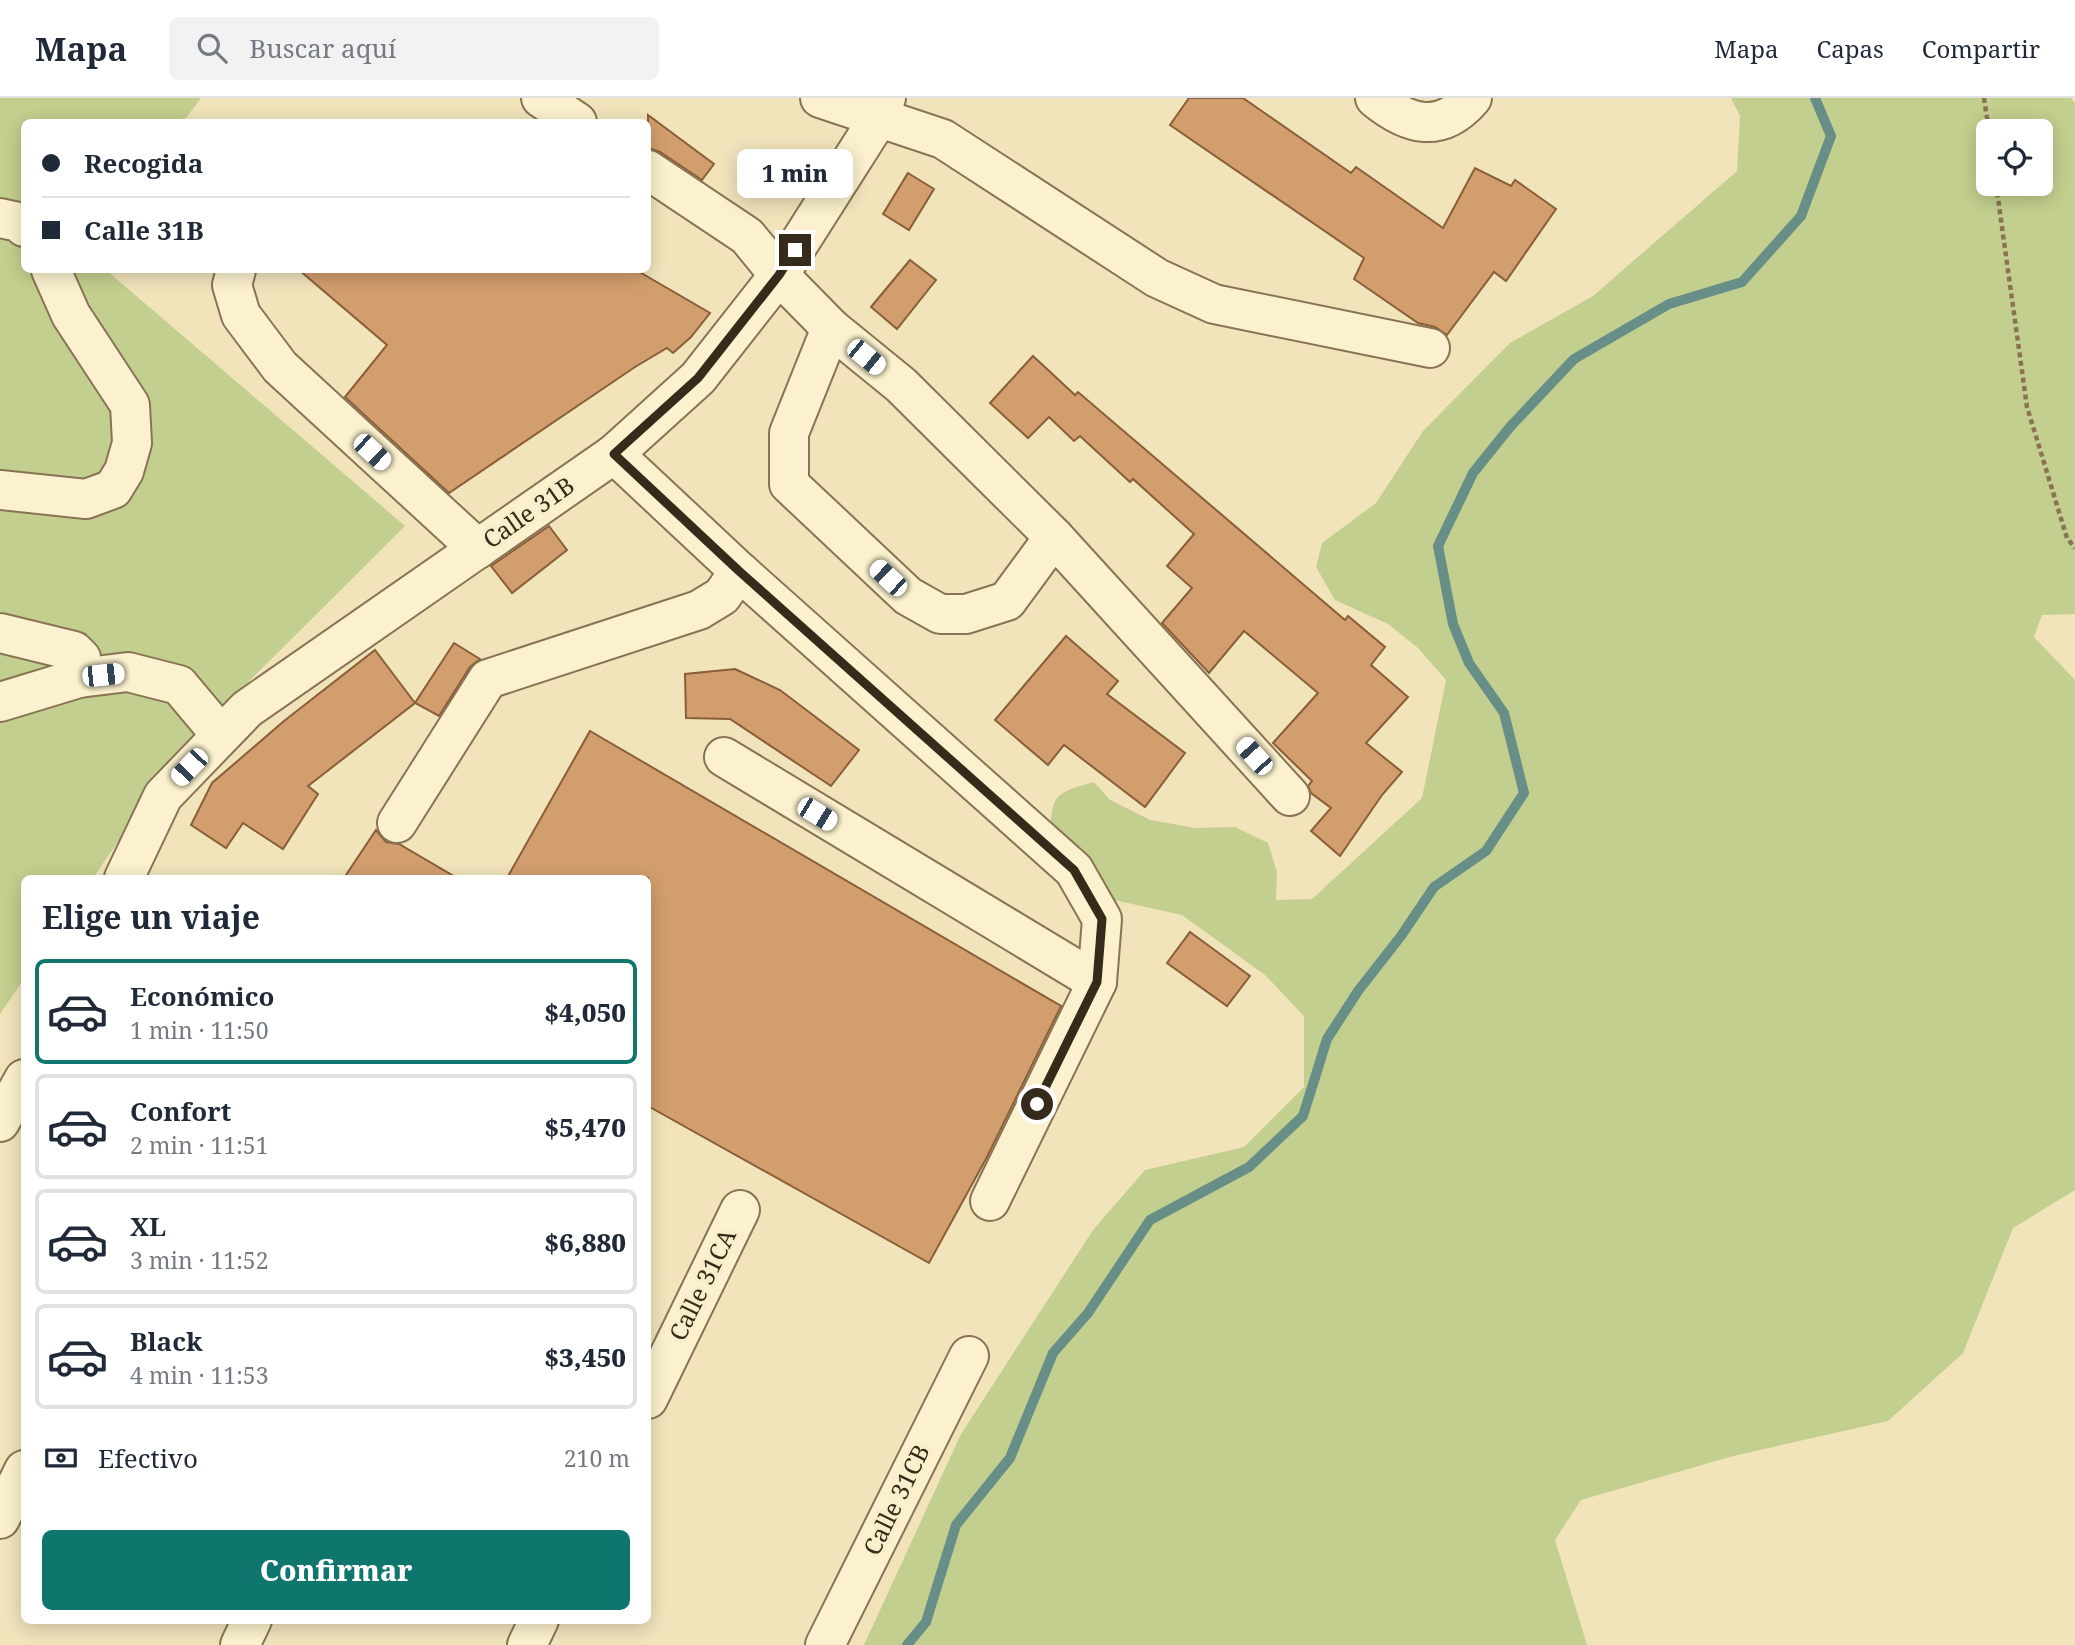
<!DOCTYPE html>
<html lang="es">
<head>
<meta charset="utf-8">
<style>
  :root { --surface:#fff; --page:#f2f2f3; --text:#1f2937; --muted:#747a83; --line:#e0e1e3; --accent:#0f766e }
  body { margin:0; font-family:"Noto Serif",serif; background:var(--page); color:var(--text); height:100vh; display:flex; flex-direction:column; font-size:26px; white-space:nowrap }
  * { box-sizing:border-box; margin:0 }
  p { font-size:23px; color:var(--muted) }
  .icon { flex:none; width:38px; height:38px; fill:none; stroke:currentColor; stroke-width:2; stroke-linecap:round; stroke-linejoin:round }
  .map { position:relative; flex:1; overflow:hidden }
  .side { position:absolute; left:21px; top:777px; width:630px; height:749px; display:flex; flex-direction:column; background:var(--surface); border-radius:10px; box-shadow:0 4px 18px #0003 }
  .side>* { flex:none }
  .top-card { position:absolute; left:21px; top:21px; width:630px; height:154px; border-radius:10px; box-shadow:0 4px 18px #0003; display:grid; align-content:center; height:154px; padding:0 21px; background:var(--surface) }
  .buttons { position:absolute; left:1976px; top:21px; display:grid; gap:14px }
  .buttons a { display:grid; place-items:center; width:77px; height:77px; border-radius:10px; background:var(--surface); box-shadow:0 4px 18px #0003; font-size:35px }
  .end { position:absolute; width:32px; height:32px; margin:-16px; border:9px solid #362a1a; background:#fff; box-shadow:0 0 0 4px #fff }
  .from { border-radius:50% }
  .bubble { position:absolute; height:49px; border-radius:10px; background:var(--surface); box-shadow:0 4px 18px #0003; font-size:23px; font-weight:800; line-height:49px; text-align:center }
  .car { position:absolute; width:21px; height:42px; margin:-21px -10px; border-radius:9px; box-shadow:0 0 5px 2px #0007; background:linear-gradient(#fff 24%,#345 0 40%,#fff 0 76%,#345 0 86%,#fff 0) }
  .top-card b { display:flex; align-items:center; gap:24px; height:66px; font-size:26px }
  .top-card b+b { border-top:2px solid var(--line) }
  .top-card i { width:18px; height:18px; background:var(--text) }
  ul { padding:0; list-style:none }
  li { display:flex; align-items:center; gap:21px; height:105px; margin:0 14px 10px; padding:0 7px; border:4px solid var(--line); border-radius:10px }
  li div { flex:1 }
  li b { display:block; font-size:26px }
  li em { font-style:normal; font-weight:800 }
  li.selected { border-color:var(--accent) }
  li>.icon { width:63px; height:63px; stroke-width:1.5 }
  h2 { padding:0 21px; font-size:32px; line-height:84px }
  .pay { display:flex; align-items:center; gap:18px; height:77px; padding:0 21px; font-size:26px }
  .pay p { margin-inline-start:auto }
  .primary-button { display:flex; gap:14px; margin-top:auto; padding:14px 21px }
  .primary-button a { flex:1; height:80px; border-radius:10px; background:var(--accent); color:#fff; font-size:28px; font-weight:800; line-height:80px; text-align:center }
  header { display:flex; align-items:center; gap:42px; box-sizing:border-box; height:98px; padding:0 35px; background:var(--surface); border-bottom:2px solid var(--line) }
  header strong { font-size:33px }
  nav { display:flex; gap:38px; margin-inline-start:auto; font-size:24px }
  .search { width:490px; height:63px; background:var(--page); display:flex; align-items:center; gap:18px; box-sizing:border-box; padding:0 24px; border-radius:10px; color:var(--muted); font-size:26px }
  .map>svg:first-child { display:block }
  .green { fill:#c3cf8e; fill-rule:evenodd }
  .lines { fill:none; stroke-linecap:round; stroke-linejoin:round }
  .stream { stroke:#678f87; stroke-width:10 }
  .building { fill:#d29e6d; stroke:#895e38; stroke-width:2 }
  .minor-casing { stroke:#897354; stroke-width:42 }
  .path { stroke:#897354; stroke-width:4.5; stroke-dasharray:5 3.5; stroke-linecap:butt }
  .minor { stroke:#fbf1ce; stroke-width:38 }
  .route { stroke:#362a1a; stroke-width:9 }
  .labels { text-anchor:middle; stroke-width:7; stroke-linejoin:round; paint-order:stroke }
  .street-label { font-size:24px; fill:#362a1a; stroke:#f8eecb }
</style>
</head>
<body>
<header>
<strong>Mapa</strong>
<div class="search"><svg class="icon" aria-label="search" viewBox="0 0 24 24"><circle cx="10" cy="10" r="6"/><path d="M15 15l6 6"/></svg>Buscar aquí</div>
<nav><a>Mapa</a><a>Capas</a><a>Compartir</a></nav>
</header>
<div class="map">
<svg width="2075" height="1547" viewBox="0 0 2075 1547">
  <rect width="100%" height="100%" fill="#f1e4bb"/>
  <!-- green -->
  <g class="green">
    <polygon points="0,0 201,0 183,24 24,24 24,172 106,172 405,428 184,648 93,780 24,780 24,881 0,916"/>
    <path d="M1731 0H2071L2075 5V516L2042 517 2034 539 2075 582V1092L2013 1130 1963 1255 1888 1323 1733 1358 1581 1402 1555 1442 1587 1547H864L961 1336 1093 1132 1145 1072 1244 1049 1304 989V918L1265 877 1182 817 1105 800 1050 737C1052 696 1055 695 1094 684L1110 702 1150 722 1195 730 1235 729 1268 745 1277 774 1276 802 1312 801 1422 700 1446 582 1418 550 1388 526 1335 502 1316 469 1322 445 1376 405 1423 333 1510 245 1593 198 1737 73 1740 18ZM1988 33H2040V86H1988Z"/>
  </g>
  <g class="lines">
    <!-- stream -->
    <polyline class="stream" points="907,1547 926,1524 956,1427 1010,1360 1053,1255 1088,1215 1150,1122 1249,1069 1303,1018 1327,941 1358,893 1401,838 1434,789 1486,753 1524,695 1504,615 1469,565 1453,526 1438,448 1473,375 1510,329 1574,261 1669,206 1742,184 1801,118 1831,38 1815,0"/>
  </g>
  <!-- building -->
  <g class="building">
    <polygon points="1189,0 1243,0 1351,75 1356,69 1443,130 1475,70 1511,88 1515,82 1556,111 1506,183 1494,174 1447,237 1435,229 1418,225 1354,181 1364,160 1170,27"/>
    <polygon points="648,17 714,66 702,82 660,54 648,50"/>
    <polygon points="908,75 934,91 909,132 883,116"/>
    <polygon points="910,162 936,182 897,231 871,209"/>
    <polygon points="299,172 636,172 710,215 691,239 673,255 667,250 635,269 449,395 345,299 387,247"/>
    <polygon points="1033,258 1075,297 1078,294 1345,522 1348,518 1385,549 1371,567 1408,599 1366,645 1402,674 1382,697 1340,758 1311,733 1331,710 1311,695 1308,688 1312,683 1273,645 1318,595 1244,533 1209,575 1162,525 1192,490 1167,468 1194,436 1133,381 1130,384 1080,338 1074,343 1049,319 1028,340 990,305"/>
    <polygon points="549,428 567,452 512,495 491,468"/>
    <polygon points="1066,538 1118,583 1107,596 1185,655 1145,709 1064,647 1048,667 995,622"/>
    <polygon points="454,545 480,561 470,569 439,618 415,605"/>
    <polygon points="375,552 415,605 308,688 318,696 283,751 243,725 226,750 191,727 212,685 284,623"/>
    <polygon points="735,571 780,592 859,652 831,688 730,621 686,620 685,576"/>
    <polygon points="590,633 1061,908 987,1059 929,1165 648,1008 648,780 507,780"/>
    <polygon points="376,732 386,744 399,746 457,780 344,780"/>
    <polygon points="1190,834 1250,878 1227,908 1167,865"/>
  </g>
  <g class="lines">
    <!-- minor casing -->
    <g class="minor-casing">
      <g id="minor">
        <polyline points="541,0 577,24"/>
        <polyline points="820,0 943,41 1157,180 1214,206 1430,250"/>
        <path d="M1375 0C1409 28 1441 36 1472 0"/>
        <polyline points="648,72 747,138 779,177 831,230 901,287 1054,439 1290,698"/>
        <polyline points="0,120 19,124 24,129"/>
        <polyline points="236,172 232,187 241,217 280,269 478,451"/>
        <polyline points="831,230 789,335 789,386 908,498 940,516 966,516 1007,503 1054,439"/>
        <polyline points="614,356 739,473 1074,772 1102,821 1097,884 990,1103"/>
        <polyline points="0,392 86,401 113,391 124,373 132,345 130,307 71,217 51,172"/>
        <polyline points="0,535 74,553 81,560 79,580"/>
        <polyline points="0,604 79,580 128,574 179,587 221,637"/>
        <polyline points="724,659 1097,884"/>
        <polyline points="397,725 488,581 699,512 722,498 739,473"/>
        <polyline points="124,780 163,698 247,611 614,356 698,280 779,177 878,21 886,0"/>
        <polyline points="0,1024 24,981"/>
        <polyline points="648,1301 740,1112"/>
        <polyline points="0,1421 24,1372"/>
        <polyline points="240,1547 252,1522"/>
        <polyline points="527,1547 539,1522"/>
        <polyline points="825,1547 969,1258"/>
      </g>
    </g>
    <!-- path -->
    <g class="path">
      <polyline points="1984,0 1989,33"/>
      <polyline points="1996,86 2027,309 2067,440 2075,450"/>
    </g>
    <!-- minor -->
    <use href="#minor" class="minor"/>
  </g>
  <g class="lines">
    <!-- route -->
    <polyline class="route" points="795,152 779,177 698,280 614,356 739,473 1074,772 1102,821 1097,884 1037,1006"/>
  </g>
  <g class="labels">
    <!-- street labels -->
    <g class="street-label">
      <text transform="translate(529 415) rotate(-35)" y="8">Calle 31B</text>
      <text transform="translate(703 1187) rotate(-64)" y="8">Calle 31CA</text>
      <text transform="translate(897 1402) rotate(-64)" y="8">Calle 31CB</text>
    </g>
  </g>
</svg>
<div class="buttons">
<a><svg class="icon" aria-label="locate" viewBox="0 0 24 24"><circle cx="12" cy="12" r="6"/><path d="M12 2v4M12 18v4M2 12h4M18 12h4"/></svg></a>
</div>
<i class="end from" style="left:1037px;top:1006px"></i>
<i class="end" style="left:795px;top:152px"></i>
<div class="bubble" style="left:737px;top:51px;width:116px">1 min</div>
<i class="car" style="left:866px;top:259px;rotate:129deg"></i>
<i class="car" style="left:372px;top:354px;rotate:133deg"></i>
<i class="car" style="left:888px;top:480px;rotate:313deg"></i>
<i class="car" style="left:103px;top:577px;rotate:84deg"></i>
<i class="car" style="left:1254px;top:658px;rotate:318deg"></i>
<i class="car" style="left:189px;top:669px;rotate:224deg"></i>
<i class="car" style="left:817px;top:716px;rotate:121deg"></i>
<div class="top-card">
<b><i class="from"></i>Recogida</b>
<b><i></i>Calle 31B</b>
</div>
<section class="side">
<h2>Elige un viaje</h2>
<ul>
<li class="selected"><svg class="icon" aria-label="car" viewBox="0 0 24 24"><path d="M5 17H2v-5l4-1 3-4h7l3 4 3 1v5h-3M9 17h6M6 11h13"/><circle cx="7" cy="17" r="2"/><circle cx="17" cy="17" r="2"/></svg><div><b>Económico</b><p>1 min · 11:50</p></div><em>$4,050</em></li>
<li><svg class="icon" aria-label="car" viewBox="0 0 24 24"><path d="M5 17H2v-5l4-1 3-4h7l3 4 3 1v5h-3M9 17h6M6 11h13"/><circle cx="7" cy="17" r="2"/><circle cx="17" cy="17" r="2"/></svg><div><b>Confort</b><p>2 min · 11:51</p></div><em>$5,470</em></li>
<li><svg class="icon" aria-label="car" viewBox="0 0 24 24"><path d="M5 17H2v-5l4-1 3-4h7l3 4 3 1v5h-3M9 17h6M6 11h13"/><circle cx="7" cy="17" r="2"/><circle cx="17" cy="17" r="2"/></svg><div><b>XL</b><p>3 min · 11:52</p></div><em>$6,880</em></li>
<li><svg class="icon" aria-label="car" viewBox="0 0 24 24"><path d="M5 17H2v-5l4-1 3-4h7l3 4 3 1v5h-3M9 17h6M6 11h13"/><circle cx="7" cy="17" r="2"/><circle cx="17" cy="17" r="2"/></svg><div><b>Black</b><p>4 min · 11:53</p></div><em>$3,450</em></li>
</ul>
<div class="pay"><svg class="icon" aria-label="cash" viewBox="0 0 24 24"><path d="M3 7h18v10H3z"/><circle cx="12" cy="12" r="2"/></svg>Efectivo<p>210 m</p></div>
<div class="primary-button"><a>Confirmar</a></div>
</section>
</div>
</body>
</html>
